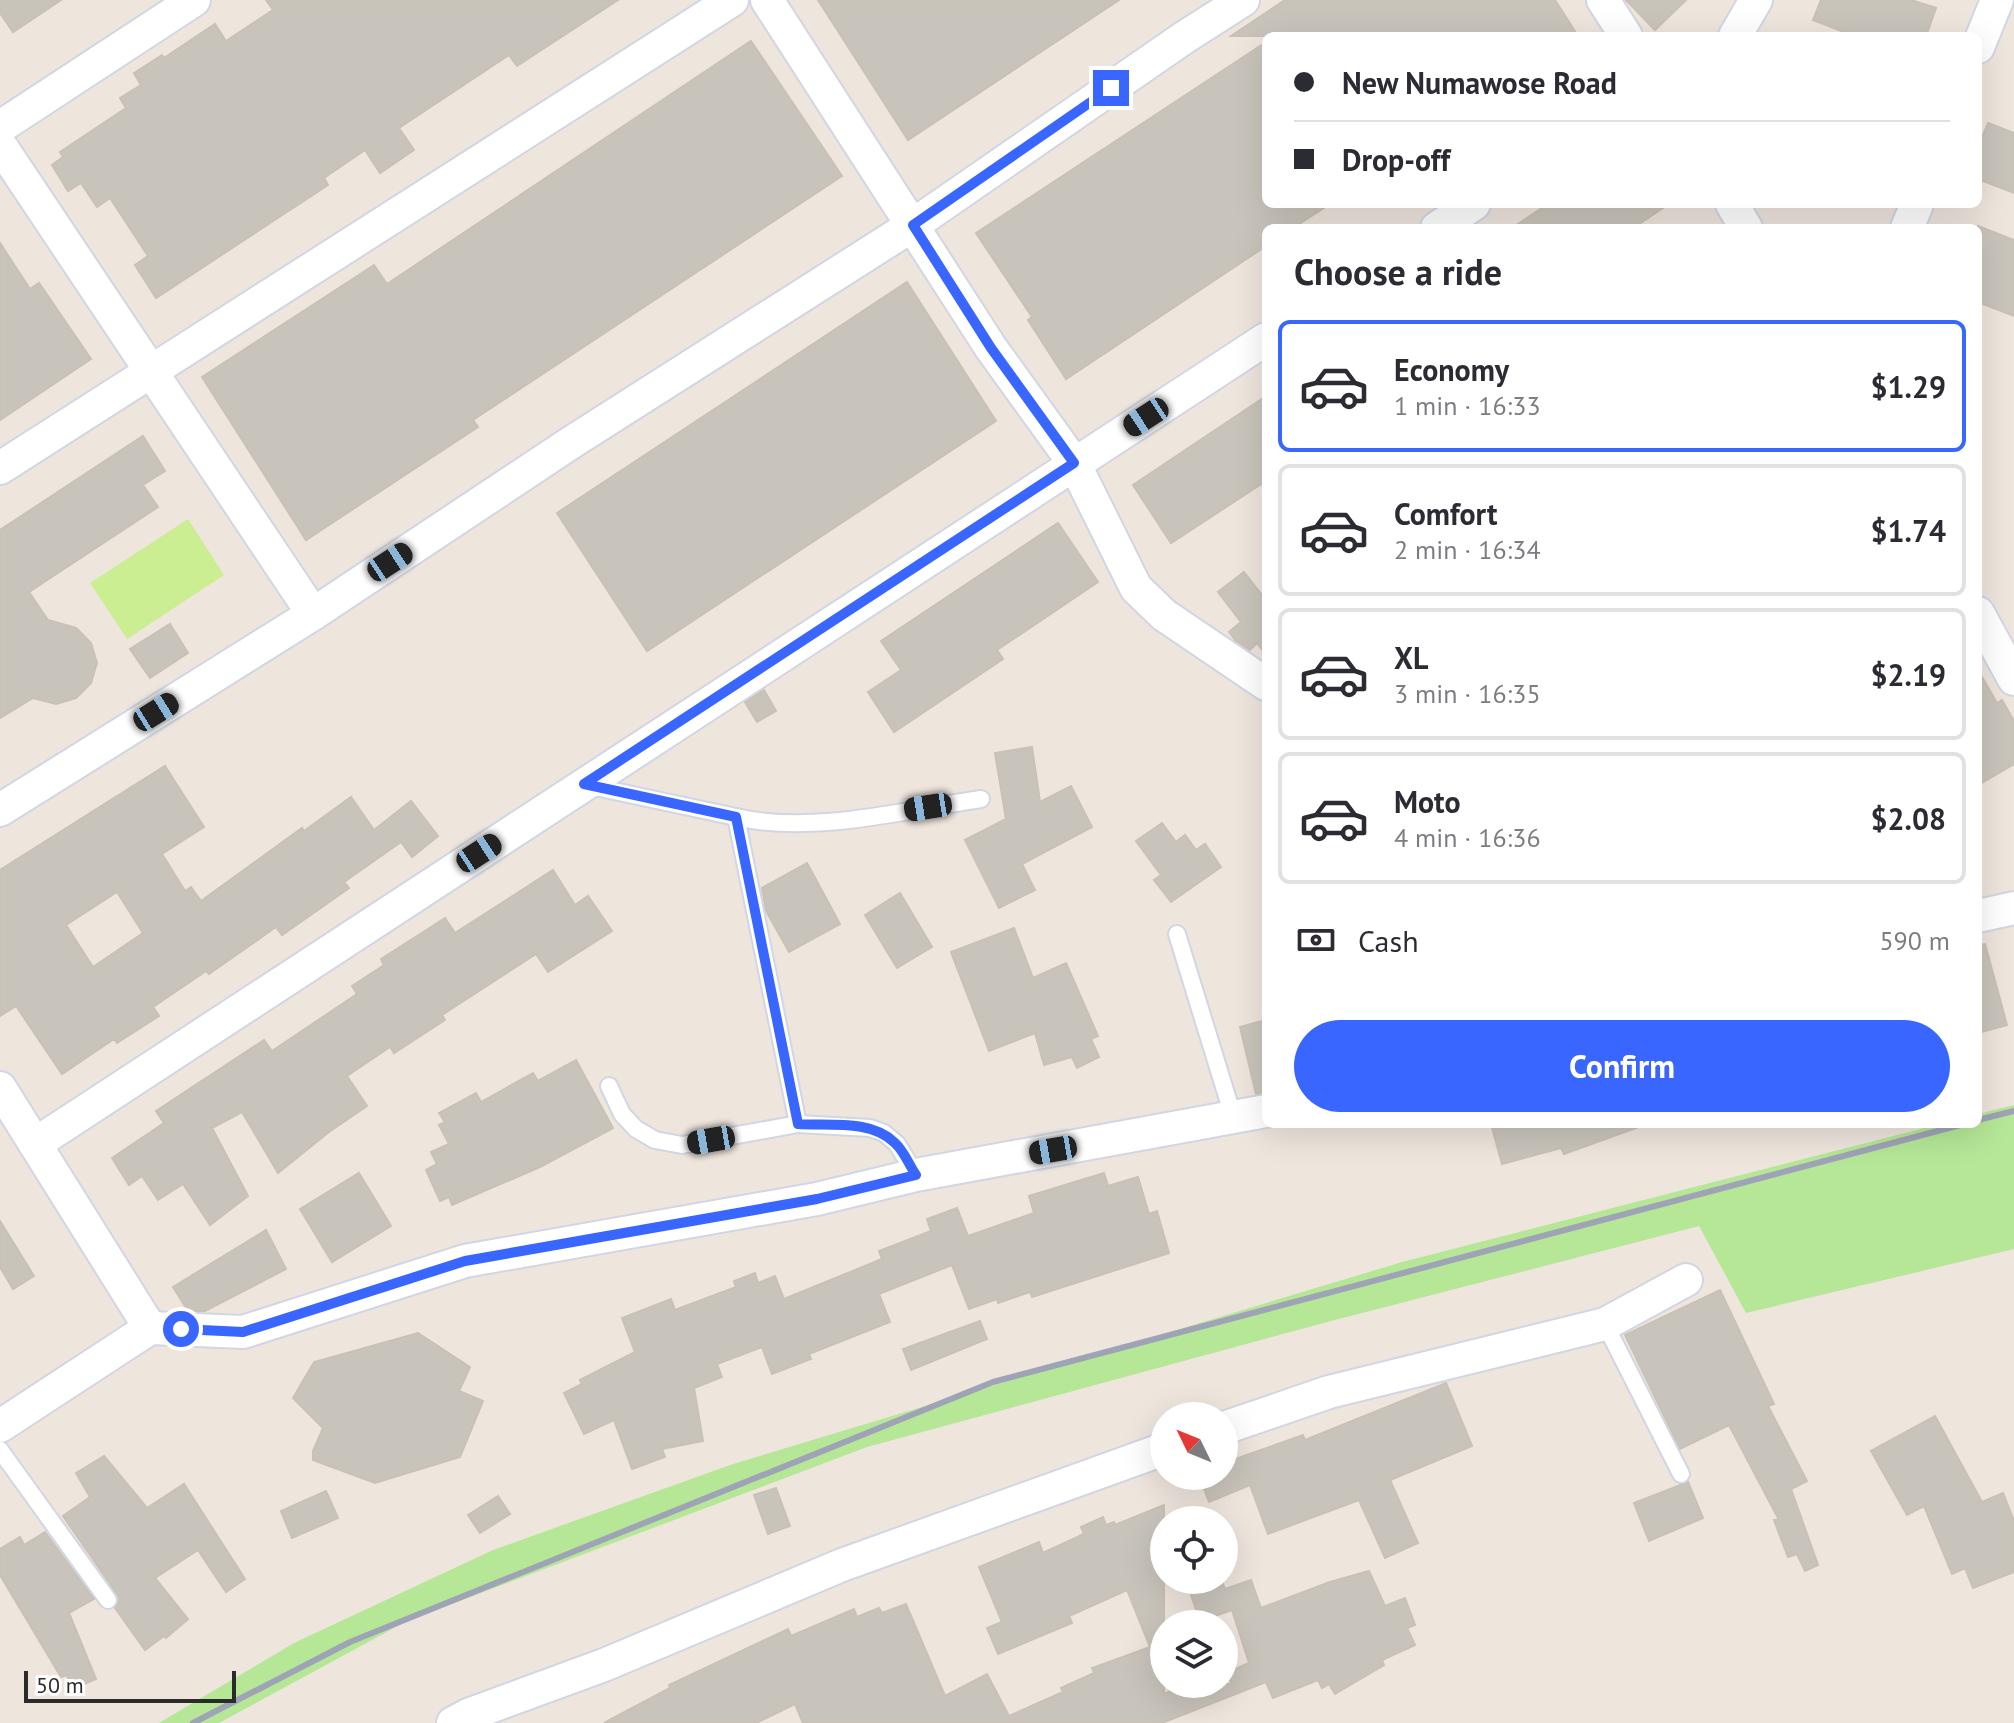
<!DOCTYPE html>
<html lang="en">
<head>
<meta charset="utf-8">
<style>
  :root { --surface:#fff; --page:#f2f2f3; --text:#2b2b33; --muted:#7c7c81; --line:#e1e1e2; --accent:#3866ff }
  body { margin:0; font-family:"PT Sans",sans-serif; background:var(--page); color:var(--text); height:100vh; display:flex; flex-direction:column; font-size:30px; white-space:nowrap }
  * { box-sizing:border-box; margin:0 }
  p { font-size:26px; color:var(--muted) }
  .icon { flex:none; width:44px; height:44px; fill:none; stroke:currentColor; stroke-width:2; stroke-linecap:round; stroke-linejoin:round }
  .map { position:relative; flex:1; overflow:hidden }
  .drawer { position:absolute; left:1262px; top:224px; width:720px; height:904px; display:flex; flex-direction:column; background:var(--surface); border-radius:12px; box-shadow:0 8px 32px #0002 }
  .drawer>* { flex:none }
  .top-card { position:absolute; left:1262px; top:32px; width:720px; height:176px; border-radius:12px; box-shadow:0 8px 32px #0002; display:grid; align-content:center; height:176px; padding:0 32px; background:var(--surface) }
  .needle { width:52px; rotate:313deg }
  .controls { position:absolute; left:1150px; top:1402px; display:grid; gap:16px }
  .controls a { display:grid; place-items:center; width:88px; height:88px; border-radius:50%; background:var(--surface); box-shadow:0 8px 32px #0002; font-size:40px }
  .scale { position:absolute; left:24px; bottom:20px; width:212px; box-sizing:border-box; padding-left:8px; border:4px solid #2b2b2b; border-top:0; font-size:22px; line-height:28px; white-space:nowrap; color:#2b2b2b; -webkit-text-stroke:6px #fff; paint-order:stroke }
  .end { position:absolute; width:36px; height:36px; margin:-18px; border:10px solid #3866ff; background:#fff; box-shadow:0 0 0 4px #fff }
  .from { border-radius:50% }
  .car { position:absolute; width:24px; height:48px; margin:-24px -12px; border-radius:10px; box-shadow:0 0 6px 2px #0007; background:linear-gradient(#222 24%,#8ab4d8 0 40%,#222 0 76%,#8ab4d8 0 86%,#222 0) }
  .top-card b { display:flex; align-items:center; gap:28px; height:76px; font-size:30px }
  .top-card b+b { border-top:2px solid var(--line) }
  .top-card i { width:20px; height:20px; background:var(--text) }
  ul { padding:0; list-style:none }
  li { display:flex; align-items:center; gap:24px; height:132px; margin:0 16px 12px; padding:0 16px; border:4px solid var(--line); border-radius:12px }
  li div { flex:1 }
  li b { display:block; font-size:30px }
  li em { font-style:normal; font-weight:700 }
  li.current { border-color:var(--accent) }
  li>.icon { width:72px; height:72px; stroke-width:1.5 }
  h2 { padding:0 32px; font-size:36px; line-height:96px }
  .pay { display:flex; align-items:center; gap:20px; height:88px; padding:0 32px; font-size:30px }
  .pay p { margin-inline-start:auto }
  .primary-button { display:flex; gap:16px; margin-top:auto; padding:16px 32px }
  .primary-button a { flex:1; height:92px; border-radius:48px; background:var(--accent); color:#fff; font-size:32px; font-weight:700; line-height:92px; text-align:center }
  .map>svg:first-child { display:block }
  .green { fill:#b5e797 }
  .pitch { fill:#cbee92 }
  .building { fill:#c9c4bb; stroke:#c9c1b6; stroke-width:2; fill-rule:evenodd }
  .lines { fill:none; stroke-linecap:round; stroke-linejoin:round }
  .lane-casing { stroke:#d2d6e4; stroke-width:20 }
  .street-casing { stroke:#d2d6e4; stroke-width:36 }
  .lane { stroke:#fff; stroke-width:16 }
  .street { stroke:#fff; stroke-width:32 }
  .rail { stroke:#9fa3b6; stroke-width:6 }
  .route { stroke:#3866ff; stroke-width:10 }
</style>
</head>
<body>
<div class="map">
<svg width="2014" height="1723" viewBox="0 0 2014 1723">
  <rect width="100%" height="100%" fill="#eee5dd"/>
  <!-- green -->
  <polygon class="green" points="2014,1105 2014,1249 1746,1313 1699,1226 1331,1321 867,1447 407,1621 219,1723 159,1723 294,1643 493,1550 733,1464 1402,1262 1940,1124 1978,1124 1978,1114"/>
  <!-- pitch -->
  <polygon class="pitch" points="188,519 224,575 127,639 90,583"/>
  <!-- building -->
  <g class="building">
    <polygon points="0,0 61,0 13,32 0,13"/>
    <polygon points="266,0 618,0 517,66 509,55 399,128 414,150 380,173 365,150 324,178 328,185 156,298 135,265 148,256 110,198 97,207 81,183 68,191 52,165 63,157 60,152 126,108 120,98 141,85 134,73 162,55 164,58 215,24 226,41 273,10"/>
    <polygon points="818,0 1119,0 908,140"/>
    <polygon points="1285,0 1555,0 1578,36 1231,36"/>
    <polygon points="1626,0 1686,0 1655,30"/>
    <polygon points="1821,0 1911,0 1936,8 1926,36 1854,36 1813,20"/>
    <polygon points="751,41 842,176 473,420 478,427 306,540 202,377 374,265 387,284"/>
    <polygon points="1266,42 1266,204 1330,204 1293,228 1266,228 1266,246 1066,379 1028,320 1032,317 976,233"/>
    <polygon points="1988,123 2014,133 2014,193 1978,179 1978,147"/>
    <polygon points="1548,204 1669,204 1633,228 1512,228"/>
    <polygon points="1978,226 2014,240 2014,316 1978,302"/>
    <polygon points="0,243 30,289 39,283 91,359 0,420"/>
    <polygon points="907,282 996,421 647,651 557,513"/>
    <polygon points="1266,396 1266,481 1171,543 1133,485"/>
    <polygon points="143,436 165,471 143,485 158,507 29,592 48,620 76,628 91,643 97,663 91,683 76,698 56,704 33,698 0,718 0,530"/>
    <polygon points="1058,523 1098,582 997,650 1003,659 894,732 868,692 901,670 881,641"/>
    <polygon points="1244,572 1266,600 1266,655 1257,643 1250,650 1236,641 1229,632 1241,622 1218,592"/>
    <polygon points="170,624 188,653 150,678 130,649"/>
    <polygon points="1978,670 1997,703 2002,700 2014,721 2014,764 1978,785"/>
    <polygon points="764,690 776,711 757,722 745,702"/>
    <polygon points="1032,747 1040,802 1071,786 1092,827 1022,864 1035,890 999,908 965,840 1006,819 995,753"/>
    <path d="M165 766 204 827 162 854 185 891 191 887 201 901 302 828 304 831 351 797 374 830 411 801 438 836 412 857 401 842 344 882 349 888 282 935 276 927 209 974 206 971 153 1007 159 1016 117 1043 114 1039 62 1074 16 1006 0 1016V870ZM117 892 143 933 93 967 66 925Z"/>
    <polygon points="1162,823 1176,842 1185,835 1196,850 1205,844 1221,867 1171,902 1154,880 1161,875 1136,841"/>
    <polygon points="807,863 840,924 789,952 766,911 762,888"/>
    <polygon points="553,870 575,905 588,896 612,931 548,972 536,954 442,1015 445,1020 394,1053 390,1047 347,1076 367,1106 329,1132 278,1173 242,1112 212,1128 248,1196 210,1225 183,1184 158,1200 142,1176 129,1185 112,1158 164,1123 156,1111 264,1040 272,1051 357,994 352,986 384,965 381,959 445,918 455,933"/>
    <polygon points="900,893 932,947 897,968 865,915"/>
    <polygon points="1014,928 1033,978 1066,963 1098,1036 1091,1039 1099,1057 1077,1068 1072,1057 1044,1065 1035,1033 989,1051 951,952"/>
    <polygon points="1985,944 2007,1025 1978,1033 1978,945"/>
    <polygon points="1266,1020 1266,1092 1256,1094 1240,1027"/>
    <polygon points="576,1060 613,1128 540,1167 452,1205 449,1197 440,1201 426,1170 437,1164 431,1152 449,1144 439,1125 445,1122 439,1113 476,1093 481,1102 533,1073 538,1081"/>
    <polygon points="1491,1124 1638,1124 1639,1127 1564,1154 1561,1148 1502,1164"/>
    <polygon points="359,1173 391,1226 332,1262 300,1209"/>
    <polygon points="1104,1173 1108,1186 1138,1177 1149,1214 1157,1211 1169,1253 1032,1297 1030,1292 998,1303 997,1299 969,1309 952,1265 879,1294 890,1322 809,1354 811,1359 772,1374 762,1347 717,1364 722,1377 694,1388 703,1441 662,1449 665,1457 632,1469 614,1420 584,1434 564,1393 582,1384 580,1380 635,1352 622,1318 671,1299 675,1310 736,1287 734,1281 755,1273 758,1283 775,1276 784,1299 882,1259 879,1251 931,1231 927,1219 957,1208 968,1236 1034,1213 1029,1196"/>
    <polygon points="0,1221 34,1276 13,1289 0,1267"/>
    <polygon points="266,1230 286,1269 205,1311 188,1311 173,1287"/>
    <polygon points="1720,1290 1774,1404 1768,1406 1807,1481 1791,1489 1818,1565 1805,1571 1797,1554 1788,1557 1774,1520 1779,1520 1729,1425 1680,1449 1625,1335"/>
    <polygon points="980,1321 987,1339 911,1370 903,1349"/>
    <polygon points="418,1333 470,1367 459,1391 483,1401 460,1457 375,1483 313,1460 313,1451 323,1428 293,1398 314,1362"/>
    <polygon points="1446,1383 1472,1446 1390,1480 1418,1543 1385,1558 1359,1500 1268,1534 1250,1485 1209,1502 1199,1476 1224,1476 1224,1463 1303,1435 1305,1440"/>
    <polygon points="1935,1416 1982,1502 2003,1493 2014,1521 2014,1572 1973,1588 1965,1568 1952,1574 1924,1506 1907,1515 1871,1451"/>
    <polygon points="104,1456 147,1508 184,1484 245,1579 226,1592 198,1550 155,1578 188,1619 166,1638 164,1636 145,1650 115,1608 119,1600 117,1594 63,1516 90,1497 76,1473"/>
    <polygon points="1688,1482 1703,1518 1649,1541 1634,1503"/>
    <polygon points="776,1488 790,1526 768,1534 754,1495"/>
    <polygon points="326,1491 338,1518 292,1538 281,1511"/>
    <polygon points="498,1496 510,1514 480,1533 468,1515"/>
    <polygon points="1164,1505 1164,1694 1186,1684 1232,1684 1226,1673 1249,1663 1232,1610 1200,1621 1191,1595 1223,1584 1225,1589 1251,1580 1261,1608 1330,1582 1369,1571 1385,1606 1405,1598 1415,1625 1407,1628 1415,1645 1382,1660 1384,1665 1335,1694 1329,1684 1322,1688 1318,1680 1273,1698 1266,1682 1162,1723 803,1723 795,1704 756,1723 604,1723 670,1688 669,1685 788,1629 791,1636 854,1609 857,1617 879,1608 882,1613 906,1604 945,1696 987,1674 1009,1716 1063,1692 1061,1688 1094,1673 1092,1668 1150,1647 1127,1590 1069,1616 1072,1623 998,1654 987,1628 1002,1622 979,1567 1039,1542 1043,1553 1084,1534 1081,1527 1103,1517 1106,1525 1114,1522 1115,1525"/>
    <polygon points="45,1532 94,1599 69,1613 96,1679 73,1689 67,1675 61,1677 0,1575 0,1549 20,1537 24,1545"/>
  </g>
  <g class="lines">
    <!-- lane casing -->
    <g class="lane-casing">
      <g id="lane">
        <polyline points="586,785 736,817 798,1124"/>
        <path d="M736 817C813 835 904 810 981 799"/>
        <polyline points="1177,934 1233,1116"/>
        <polyline points="609,1086 622,1114 636,1129 655,1140 682,1145 798,1124 870,1128 884,1133 897,1144 916,1175"/>
        <polyline points="1605,1324 1681,1474"/>
        <polyline points="0,1450 108,1600"/>
      </g>
    </g>
    <!-- street casing -->
    <g class="street-casing">
      <g id="street">
        <polyline points="767,0 991,348 1074,463 1136,588 1164,615 1266,684"/>
        <polyline points="1603,0 1626,36"/>
        <polyline points="1735,36 1756,0"/>
        <polyline points="1978,47 1997,0"/>
        <polyline points="0,127 194,0"/>
        <polyline points="0,145 313,614"/>
        <polyline points="1732,204 1746,228"/>
        <polyline points="1437,228 1474,204"/>
        <polyline points="1907,228 1917,204"/>
        <polyline points="0,468 732,0"/>
        <polyline points="1978,613 2014,679"/>
        <polyline points="0,810 313,614 572,442 913,225 1185,37 1243,0"/>
        <polyline points="1978,916 2014,908"/>
        <polyline points="0,1088 150,1328"/>
        <polyline points="35,1144 1266,339"/>
        <polyline points="150,1328 243,1332 465,1261 817,1199 916,1175 1266,1111"/>
        <polyline points="0,1426 150,1328"/>
        <polyline points="1224,1428 1329,1392 1605,1324 1686,1280"/>
        <polyline points="453,1723 468,1715 604,1665 842,1565 1164,1449"/>
      </g>
    </g>
    <!-- lane -->
    <use href="#lane" class="lane"/>
    <!-- street -->
    <use href="#street" class="street"/>
    <!-- rail -->
    <g class="rail">
      <polyline points="1978,1120 2014,1111"/>
      <polyline points="193,1723 350,1642 993,1382 1964,1124"/>
    </g>
  </g>
  <g class="lines">
    <!-- route -->
    <path class="route" d="M181 1329 243 1332 465 1261 817 1199 916 1175C909 1165 904 1151 895 1143 872 1119 828 1126 798 1124L736 817 584 784 1074 463 991 348 913 225 1111 88"/>
  </g>
</svg>
<div class="controls">
<a><svg class="needle" viewBox="-14 -14 28 28"><path d="M0-13l5 13h-10z" fill="#e53935"/><path d="M0 13l5-13h-10z" fill="#7c7c81"/></svg></a>
<a><svg class="icon" aria-label="locate" viewBox="0 0 24 24"><circle cx="12" cy="12" r="6"/><path d="M12 2v4M12 18v4M2 12h4M18 12h4"/></svg></a>
<a><svg class="icon" aria-label="layers" viewBox="0 0 24 24"><path d="M12 4l9 5-9 5-9-5zM3 14l9 5 9-5"/></svg></a>
</div>
<div class="scale">50 m</div>
<i class="end from" style="left:181px;top:1329px"></i>
<i class="end" style="left:1111px;top:88px"></i>
<i class="car" style="left:1146px;top:417px;rotate:237deg"></i>
<i class="car" style="left:390px;top:562px;rotate:57deg"></i>
<i class="car" style="left:156px;top:712px;rotate:58deg"></i>
<i class="car" style="left:928px;top:807px;rotate:261deg"></i>
<i class="car" style="left:479px;top:853px;rotate:57deg"></i>
<i class="car" style="left:711px;top:1140px;rotate:260deg"></i>
<i class="car" style="left:1053px;top:1150px;rotate:260deg"></i>
<div class="top-card">
<b><i class="from"></i>New Numawose Road</b>
<b><i></i>Drop-off</b>
</div>
<section class="drawer">
<h2>Choose a ride</h2>
<ul>
<li class="current"><svg class="icon" aria-label="car" viewBox="0 0 24 24"><path d="M5 17H2v-5l4-1 3-4h7l3 4 3 1v5h-3M9 17h6M6 11h13"/><circle cx="7" cy="17" r="2"/><circle cx="17" cy="17" r="2"/></svg><div><b>Economy</b><p>1 min · 16:33</p></div><em>$1.29</em></li>
<li><svg class="icon" aria-label="car" viewBox="0 0 24 24"><path d="M5 17H2v-5l4-1 3-4h7l3 4 3 1v5h-3M9 17h6M6 11h13"/><circle cx="7" cy="17" r="2"/><circle cx="17" cy="17" r="2"/></svg><div><b>Comfort</b><p>2 min · 16:34</p></div><em>$1.74</em></li>
<li><svg class="icon" aria-label="car" viewBox="0 0 24 24"><path d="M5 17H2v-5l4-1 3-4h7l3 4 3 1v5h-3M9 17h6M6 11h13"/><circle cx="7" cy="17" r="2"/><circle cx="17" cy="17" r="2"/></svg><div><b>XL</b><p>3 min · 16:35</p></div><em>$2.19</em></li>
<li><svg class="icon" aria-label="car" viewBox="0 0 24 24"><path d="M5 17H2v-5l4-1 3-4h7l3 4 3 1v5h-3M9 17h6M6 11h13"/><circle cx="7" cy="17" r="2"/><circle cx="17" cy="17" r="2"/></svg><div><b>Moto</b><p>4 min · 16:36</p></div><em>$2.08</em></li>
</ul>
<div class="pay"><svg class="icon" aria-label="cash" viewBox="0 0 24 24"><path d="M3 7h18v10H3z"/><circle cx="12" cy="12" r="2"/></svg>Cash<p>590 m</p></div>
<div class="primary-button"><a>Confirm</a></div>
</section>
</div>
</body>
</html>
